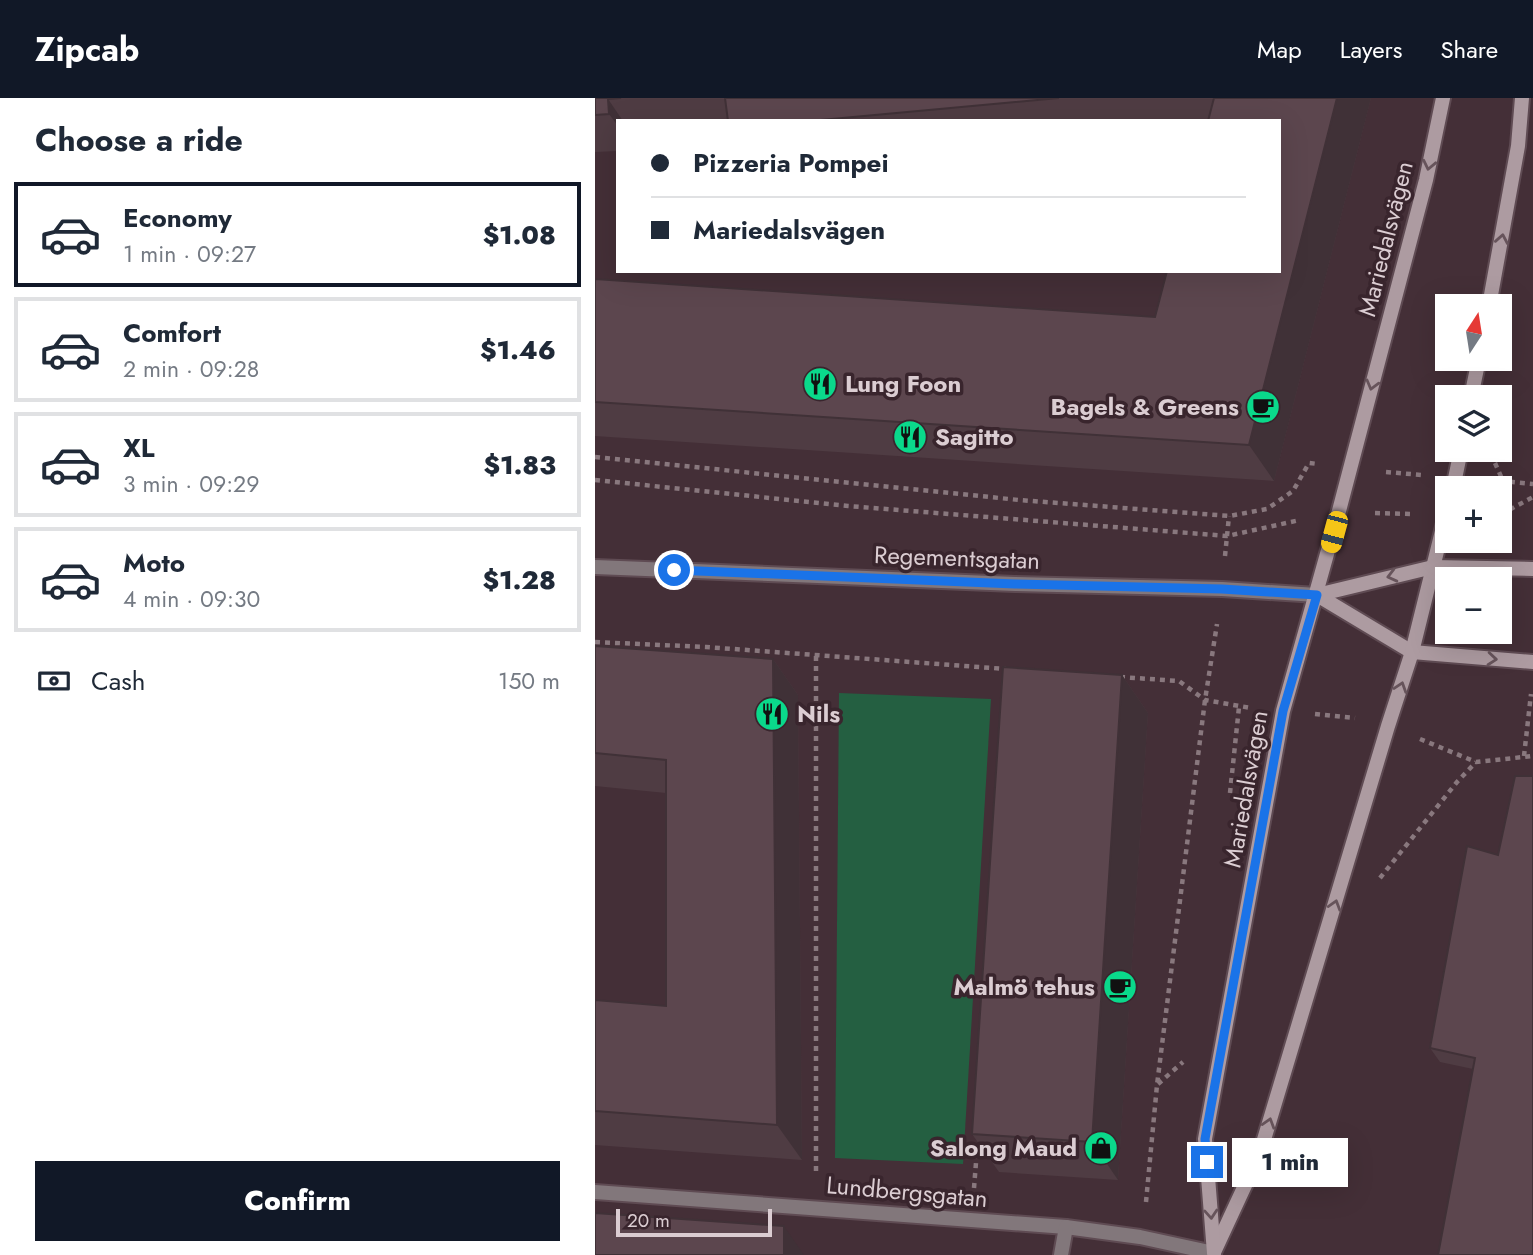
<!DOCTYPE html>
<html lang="en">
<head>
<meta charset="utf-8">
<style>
  :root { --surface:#fff; --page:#f6f6f7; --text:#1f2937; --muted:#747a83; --line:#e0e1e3; --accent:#111827 }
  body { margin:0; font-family:Jost,sans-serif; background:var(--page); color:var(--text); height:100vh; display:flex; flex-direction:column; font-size:26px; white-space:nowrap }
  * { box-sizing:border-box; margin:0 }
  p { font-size:23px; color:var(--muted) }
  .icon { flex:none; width:38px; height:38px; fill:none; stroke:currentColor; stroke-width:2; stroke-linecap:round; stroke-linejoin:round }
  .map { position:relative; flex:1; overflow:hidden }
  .side { display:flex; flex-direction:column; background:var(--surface); width:595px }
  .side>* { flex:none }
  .top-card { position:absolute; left:21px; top:21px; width:665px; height:154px; border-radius:0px; box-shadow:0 7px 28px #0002; display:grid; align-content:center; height:154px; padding:0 35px; background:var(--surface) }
  .needle { width:46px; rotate:12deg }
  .buttons { position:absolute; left:840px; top:196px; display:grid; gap:14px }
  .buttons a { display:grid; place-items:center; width:77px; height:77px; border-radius:0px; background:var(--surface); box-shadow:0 7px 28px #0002; font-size:35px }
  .scale { position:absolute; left:21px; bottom:18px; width:156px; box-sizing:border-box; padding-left:7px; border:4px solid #dbcdd2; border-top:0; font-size:19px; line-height:24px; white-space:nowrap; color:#dbcdd2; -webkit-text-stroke:5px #39252d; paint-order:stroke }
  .end { position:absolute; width:32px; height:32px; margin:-16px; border:9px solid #1a73e8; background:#fff; box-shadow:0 0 0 4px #fff }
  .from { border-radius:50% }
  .bubble { position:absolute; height:49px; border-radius:0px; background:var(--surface); box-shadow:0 7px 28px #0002; font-size:23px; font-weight:800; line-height:49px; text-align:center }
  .car { position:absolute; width:21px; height:42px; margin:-21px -10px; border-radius:9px; box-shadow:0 0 5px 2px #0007; background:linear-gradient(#f5c518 24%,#345 0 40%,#f5c518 0 76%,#345 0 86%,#f5c518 0) }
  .top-card b { display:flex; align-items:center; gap:24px; height:66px; font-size:26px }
  .top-card b+b { border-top:2px solid var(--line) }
  .top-card i { width:18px; height:18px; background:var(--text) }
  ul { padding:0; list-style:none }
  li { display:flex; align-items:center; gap:21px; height:105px; margin:0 14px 10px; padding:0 21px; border:4px solid var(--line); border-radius:0px }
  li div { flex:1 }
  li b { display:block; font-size:26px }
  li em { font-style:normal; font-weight:800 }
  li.current { border-color:var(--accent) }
  li>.icon { width:63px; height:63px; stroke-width:1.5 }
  h2 { padding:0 35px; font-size:32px; line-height:84px }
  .pay { display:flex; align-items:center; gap:18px; height:77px; padding:0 35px; font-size:26px }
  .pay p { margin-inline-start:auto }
  .primary-button { display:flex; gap:14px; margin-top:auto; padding:14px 35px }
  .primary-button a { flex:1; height:80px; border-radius:0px; background:var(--accent); color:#fff; font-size:28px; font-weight:800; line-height:80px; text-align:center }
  header { display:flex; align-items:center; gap:42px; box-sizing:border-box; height:98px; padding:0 35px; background:var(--accent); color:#fff }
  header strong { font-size:33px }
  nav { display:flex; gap:38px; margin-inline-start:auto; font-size:24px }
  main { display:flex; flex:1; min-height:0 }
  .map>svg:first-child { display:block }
  .green { fill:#245f41 }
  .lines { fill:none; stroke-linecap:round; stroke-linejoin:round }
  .minor-casing { stroke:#5f4b53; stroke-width:18 }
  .tertiary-casing { stroke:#5f4b53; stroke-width:18 }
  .secondary-casing { stroke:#5f4b53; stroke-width:18 }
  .path { stroke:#89787e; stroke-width:4.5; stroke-dasharray:5 5; stroke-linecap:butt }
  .minor { stroke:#82777b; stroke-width:14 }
  .tertiary { stroke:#82777b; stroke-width:14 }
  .secondary { stroke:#ad9ba1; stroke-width:14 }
  .wall { fill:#4f3c43 }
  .shaded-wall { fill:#403137 }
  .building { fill:#5c464e; stroke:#403137; stroke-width:2 }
  .oneway { stroke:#67545b }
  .route { stroke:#1a73e8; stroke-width:9 }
  .labels { text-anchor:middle; stroke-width:7; stroke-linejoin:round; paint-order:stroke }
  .street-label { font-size:24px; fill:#dbcdd2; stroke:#39252d }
  .poi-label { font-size:24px; font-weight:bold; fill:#dbcdd2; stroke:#39252d; text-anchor:start }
</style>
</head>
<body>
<header>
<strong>Zipcab</strong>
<nav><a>Map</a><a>Layers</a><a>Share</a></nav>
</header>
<main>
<section class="side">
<h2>Choose a ride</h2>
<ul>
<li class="current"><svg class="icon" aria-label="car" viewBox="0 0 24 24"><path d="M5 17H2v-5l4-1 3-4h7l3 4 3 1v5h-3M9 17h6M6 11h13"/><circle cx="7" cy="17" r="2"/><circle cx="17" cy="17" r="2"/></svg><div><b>Economy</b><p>1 min · 09:27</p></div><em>$1.08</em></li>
<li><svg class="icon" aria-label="car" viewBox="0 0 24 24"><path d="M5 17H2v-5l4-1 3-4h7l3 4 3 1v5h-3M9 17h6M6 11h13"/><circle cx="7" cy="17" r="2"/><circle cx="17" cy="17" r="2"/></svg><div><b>Comfort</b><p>2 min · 09:28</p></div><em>$1.46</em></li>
<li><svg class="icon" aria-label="car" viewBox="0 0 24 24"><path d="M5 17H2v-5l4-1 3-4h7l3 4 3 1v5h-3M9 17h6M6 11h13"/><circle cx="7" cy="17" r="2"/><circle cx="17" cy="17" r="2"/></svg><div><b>XL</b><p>3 min · 09:29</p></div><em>$1.83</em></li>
<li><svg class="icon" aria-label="car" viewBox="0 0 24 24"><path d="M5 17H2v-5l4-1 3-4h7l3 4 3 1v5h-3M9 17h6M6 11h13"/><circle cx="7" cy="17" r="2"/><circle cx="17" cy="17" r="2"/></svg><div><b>Moto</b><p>4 min · 09:30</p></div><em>$1.28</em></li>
</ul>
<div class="pay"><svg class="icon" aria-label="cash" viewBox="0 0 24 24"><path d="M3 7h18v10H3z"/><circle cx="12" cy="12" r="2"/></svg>Cash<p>150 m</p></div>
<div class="primary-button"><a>Confirm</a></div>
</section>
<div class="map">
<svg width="938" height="1157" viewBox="0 0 938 1157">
  <rect width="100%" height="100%" fill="#442f37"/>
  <!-- green -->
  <polygon class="green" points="244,595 396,601 368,1066 240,1060"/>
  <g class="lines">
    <!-- minor casing -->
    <g class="minor-casing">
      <g id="minor">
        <polyline points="0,1094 471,1129 545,1139 619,1155"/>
        <polyline points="466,1157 471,1129"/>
      </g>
    </g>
    <!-- tertiary casing -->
    <g class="tertiary-casing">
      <polyline id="tertiary" points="0,469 420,486 627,491 722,497"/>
    </g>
    <!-- secondary casing -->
    <g class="secondary-casing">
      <g id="secondary">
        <polyline points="894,208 923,48 927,0"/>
        <polyline points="876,299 884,261"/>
        <polyline points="858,390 866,352"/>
        <polyline points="722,497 817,554 938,564"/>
        <polyline points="722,497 838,469 938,471"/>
        <polyline points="620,1152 665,1055 793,628 817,554 852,413"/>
        <polyline points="619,1155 610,1041 688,613 744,413 831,82 848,0"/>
      </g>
    </g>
    <!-- path -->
    <g class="path">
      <polyline points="0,359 424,402 634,418 672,411 698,393 714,365 723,366"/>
      <polyline points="900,365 908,383"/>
      <polyline points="791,374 827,377"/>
      <polyline points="0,382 253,408 632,438 705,422"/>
      <polyline points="895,382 938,386"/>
      <polyline points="905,412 914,412 938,399"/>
      <polyline points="780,415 816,416"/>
      <polyline points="630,458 634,418"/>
      <polyline points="0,544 111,549 411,571"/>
      <polyline points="221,558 221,1075"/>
      <polyline points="525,579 584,583 610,602 656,610"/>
      <polyline points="720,616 760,620"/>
      <polyline points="825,641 881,664 938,658"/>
      <polyline points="929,658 936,596"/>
      <polyline points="635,695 644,609"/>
      <polyline points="785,780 862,684 881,664"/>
      <polyline points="563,986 588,964"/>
      <polyline points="379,1090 383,1039"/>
      <polyline points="551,1104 562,987 610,602 622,526"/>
    </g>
    <!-- minor -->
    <use href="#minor" class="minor"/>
    <!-- tertiary -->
    <use href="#tertiary" class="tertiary"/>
    <!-- secondary -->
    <use href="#secondary" class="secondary"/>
  </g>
  <!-- wall -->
  <g class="wall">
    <polygon points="0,0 776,0 679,383 0,338 0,181 560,219 684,23 23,23 23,53 0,54"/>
    <polygon points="0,548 178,561 203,597 207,1062 0,1047 0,902 71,908 71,695 0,688"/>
    <polygon points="527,577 553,615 523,1082 404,1074 377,1036"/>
    <polygon points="938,678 878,971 845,964 835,950 903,757"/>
  </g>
  <!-- shaded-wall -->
  <g class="shaded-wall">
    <polygon points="742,0 776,0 679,383 654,347"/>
    <polygon points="13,1 28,23 23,23 23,28 14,16"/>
    <polygon points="178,561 203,597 207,1062 182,1027"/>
    <polygon points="527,577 553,615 523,1082 497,1044"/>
    <polygon points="189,1128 209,1157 189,1157"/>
  </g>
  <!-- building -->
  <g class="building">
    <polygon points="0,0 26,0 13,1 14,16 0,17"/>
    <polygon points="130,0 464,0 215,23 133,23"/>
    <polygon points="619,0 742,0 654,347 0,304 0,181 560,219 572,173 684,173 684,23 613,23"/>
    <polygon points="0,548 178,561 182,1027 0,1013 0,902 71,908 71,662 0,655"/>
    <polygon points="408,569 527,577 497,1044 377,1036"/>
    <polygon points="920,678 938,678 938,1157 843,1157 880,960 835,950 872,748 903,757"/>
    <polygon points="0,1115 189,1128 189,1157 0,1157"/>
  </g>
  <!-- one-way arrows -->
  <defs><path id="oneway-chevron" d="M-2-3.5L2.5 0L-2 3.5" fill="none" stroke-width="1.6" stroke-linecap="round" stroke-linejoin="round" transform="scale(1.75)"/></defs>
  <g class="oneway">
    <use href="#oneway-chevron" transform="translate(834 67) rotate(102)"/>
    <use href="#oneway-chevron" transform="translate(907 141) rotate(-80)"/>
    <use href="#oneway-chevron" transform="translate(777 287) rotate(105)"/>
    <use href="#oneway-chevron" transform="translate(797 478) rotate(166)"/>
    <use href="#oneway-chevron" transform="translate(897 561) rotate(5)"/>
    <use href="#oneway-chevron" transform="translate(806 589) rotate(-72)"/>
    <use href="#oneway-chevron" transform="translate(740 807) rotate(-73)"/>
    <use href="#oneway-chevron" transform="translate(674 1025) rotate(-73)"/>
    <use href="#oneway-chevron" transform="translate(616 1116) rotate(86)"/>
  </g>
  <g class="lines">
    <!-- route -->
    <polyline class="route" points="79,472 420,486 627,491 722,497 688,613 610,1041 612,1064"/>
  </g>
  <!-- icons -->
  <defs>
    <g id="restaurant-disc" transform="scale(1.75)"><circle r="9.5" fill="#0ad98b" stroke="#39252d"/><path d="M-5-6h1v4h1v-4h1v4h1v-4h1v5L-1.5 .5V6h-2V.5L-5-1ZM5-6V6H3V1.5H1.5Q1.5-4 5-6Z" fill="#111"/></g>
    <g id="cafe-disc" transform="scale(1.75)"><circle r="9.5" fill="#0ad98b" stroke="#39252d"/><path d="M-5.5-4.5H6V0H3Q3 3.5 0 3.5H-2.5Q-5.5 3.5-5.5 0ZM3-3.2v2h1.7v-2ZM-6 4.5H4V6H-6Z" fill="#111"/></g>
    <g id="shop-disc" transform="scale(1.75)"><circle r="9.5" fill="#0ad98b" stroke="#39252d"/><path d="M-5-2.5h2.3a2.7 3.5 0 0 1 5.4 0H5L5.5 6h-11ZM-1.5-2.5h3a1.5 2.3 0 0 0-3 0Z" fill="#111"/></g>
  </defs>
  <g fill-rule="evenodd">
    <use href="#restaurant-disc" x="225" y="286"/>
    <use href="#cafe-disc" x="668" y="309"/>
    <use href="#restaurant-disc" x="315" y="339"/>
    <use href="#restaurant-disc" x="177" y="616"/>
    <use href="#cafe-disc" x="525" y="889"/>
    <use href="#shop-disc" x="506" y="1050"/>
  </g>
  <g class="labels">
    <!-- street labels -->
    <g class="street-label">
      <text transform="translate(791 141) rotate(-76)" y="8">Mariedalsvägen</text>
      <text transform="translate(362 460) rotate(2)" y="8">Regementsgatan</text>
      <text transform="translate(651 691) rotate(-80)" y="8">Mariedalsvägen</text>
      <text transform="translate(312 1094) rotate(5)" y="8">Lundbergsgatan</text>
    </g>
    <!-- poi labels -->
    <g class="poi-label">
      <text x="250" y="294">Lung Foon</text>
      <text x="644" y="317" text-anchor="end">Bagels &amp; Greens</text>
      <text x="340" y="347">Sagitto</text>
      <text x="202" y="624">Nils</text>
      <text x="500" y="897" text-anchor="end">Malmö tehus</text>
      <text x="482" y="1058" text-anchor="end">Salong Maud</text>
    </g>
  </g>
</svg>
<div class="buttons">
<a><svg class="needle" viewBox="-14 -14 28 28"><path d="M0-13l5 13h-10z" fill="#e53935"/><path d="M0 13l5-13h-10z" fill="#747a83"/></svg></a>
<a><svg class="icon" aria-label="layers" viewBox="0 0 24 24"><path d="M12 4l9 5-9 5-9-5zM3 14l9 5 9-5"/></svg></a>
<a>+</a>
<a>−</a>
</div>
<div class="scale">20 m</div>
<i class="end from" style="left:79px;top:472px"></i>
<i class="end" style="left:612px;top:1064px"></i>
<div class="bubble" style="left:637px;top:1040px;width:116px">1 min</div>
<i class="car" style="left:739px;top:434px;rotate:195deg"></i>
<div class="top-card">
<b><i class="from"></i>Pizzeria Pompei</b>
<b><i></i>Mariedalsvägen</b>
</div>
</div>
</main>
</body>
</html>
